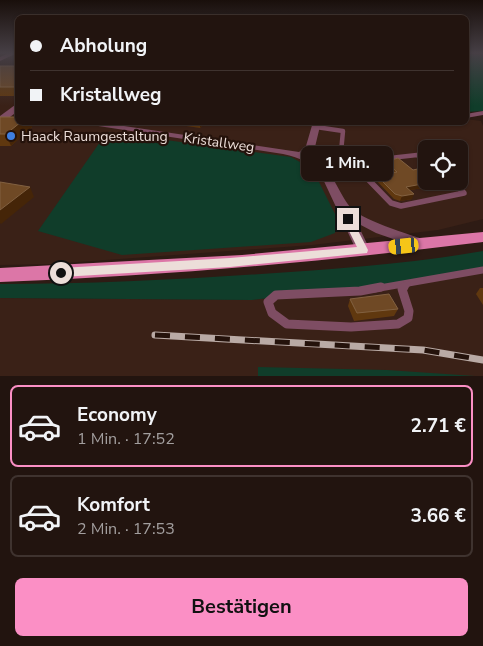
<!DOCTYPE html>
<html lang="de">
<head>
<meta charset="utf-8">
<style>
  :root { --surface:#22140f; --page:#2e211d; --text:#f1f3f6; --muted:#a29e9e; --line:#3f332f; --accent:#fb8fc5 }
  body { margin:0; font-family:"Nunito Sans",sans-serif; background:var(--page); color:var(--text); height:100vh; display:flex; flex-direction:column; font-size:19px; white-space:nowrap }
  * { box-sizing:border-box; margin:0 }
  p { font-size:16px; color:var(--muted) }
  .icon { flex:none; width:28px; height:28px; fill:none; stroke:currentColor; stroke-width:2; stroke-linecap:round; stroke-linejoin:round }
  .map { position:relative; height:376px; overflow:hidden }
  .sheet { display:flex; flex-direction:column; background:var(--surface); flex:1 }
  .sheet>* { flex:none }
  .hud { position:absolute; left:15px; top:15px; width:454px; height:110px; border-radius:8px; box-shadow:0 1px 4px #0004,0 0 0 1px var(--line); display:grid; align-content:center; height:110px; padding:0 15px; background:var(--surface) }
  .fabs { position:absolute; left:418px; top:140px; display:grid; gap:10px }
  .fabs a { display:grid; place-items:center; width:50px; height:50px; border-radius:8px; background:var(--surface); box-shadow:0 1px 4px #0004,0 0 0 1px var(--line); font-size:25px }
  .end { position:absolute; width:22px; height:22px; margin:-11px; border:6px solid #ecded9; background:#111; box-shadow:0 0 0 2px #111 }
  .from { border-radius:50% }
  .bubble { position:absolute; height:35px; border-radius:8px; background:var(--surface); box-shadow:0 1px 4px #0004,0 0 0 1px var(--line); font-size:16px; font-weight:700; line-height:35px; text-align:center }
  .car { position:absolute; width:15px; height:30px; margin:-15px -8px; border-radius:6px; box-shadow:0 0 4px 1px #0007; background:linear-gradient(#f5c518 24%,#345 0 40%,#f5c518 0 76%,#345 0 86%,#f5c518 0) }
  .hud b { display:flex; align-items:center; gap:18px; height:48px; font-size:19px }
  .hud b+b { border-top:1px solid var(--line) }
  .hud i { width:12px; height:12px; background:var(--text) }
  ul { padding:9px 0 0; list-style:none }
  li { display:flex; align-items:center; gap:15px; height:82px; margin:0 10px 8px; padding:0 5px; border:2px solid var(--line); border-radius:8px }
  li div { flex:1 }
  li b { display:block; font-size:19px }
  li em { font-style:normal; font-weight:700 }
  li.current { border-color:var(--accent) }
  li>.icon { width:45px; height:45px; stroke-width:1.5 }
  .primary-button { display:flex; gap:10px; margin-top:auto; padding:10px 15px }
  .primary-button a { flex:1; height:58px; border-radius:8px; background:var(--accent); color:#111; font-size:20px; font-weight:700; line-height:58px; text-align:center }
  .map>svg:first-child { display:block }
  .built { fill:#3a2117; fill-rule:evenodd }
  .green { fill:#103d2a }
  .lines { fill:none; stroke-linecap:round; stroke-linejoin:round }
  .path { stroke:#7e6d67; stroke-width:1; stroke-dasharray:2 2; stroke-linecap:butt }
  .service-far3 { stroke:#7e4d63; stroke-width:4.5 }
  .service-far2 { stroke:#7e4d63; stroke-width:5.5 }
  .service-far1 { stroke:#7e4d63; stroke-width:7 }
  .service { stroke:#7e4d63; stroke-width:9 }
  .minor { fill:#7e4d63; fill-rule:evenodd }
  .primary { fill:#dc76a7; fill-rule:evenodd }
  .rail-casing { stroke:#b9aaa5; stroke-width:7 }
  .rail { stroke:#24120b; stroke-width:5; stroke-dasharray:15; stroke-linecap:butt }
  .wall { fill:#60380f }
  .shaded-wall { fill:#452508 }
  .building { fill:#6f4925; stroke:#826141 }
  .route { fill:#ecded9 }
  .shop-dot { fill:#3f7fe0; stroke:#24120b; stroke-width:2 }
  .labels { text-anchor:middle; stroke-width:4.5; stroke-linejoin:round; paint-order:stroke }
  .far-poi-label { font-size:14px; fill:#ecded9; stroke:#24120b; text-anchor:start }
  .far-street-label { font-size:14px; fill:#ecded9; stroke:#24120b }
</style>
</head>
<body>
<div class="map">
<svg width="483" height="376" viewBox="0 0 483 376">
  <rect width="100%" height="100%" fill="#2e1b14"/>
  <!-- built -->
  <g class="built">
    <path d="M0 67H17L18 122H466V119L481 121 483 126V219L438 230 312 245 51 264 0 265ZM426 149H459V181H426Z"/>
    <polygon points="483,273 483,376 0,376 0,298 252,300"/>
  </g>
  <!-- green -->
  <g class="green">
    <polygon points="466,54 483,55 483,111 466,112"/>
    <polygon points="107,132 291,157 307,166 318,180 336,216 335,233 311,242 122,255 38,231"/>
    <path d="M483 251V273L252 300 0 298V284C87 284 174 280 261 274 335 269 410 264 483 251Z"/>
    <polygon points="258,367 387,370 475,376 258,376"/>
  </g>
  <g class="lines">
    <!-- path -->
    <polyline class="path" points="57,122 67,124"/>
    <!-- service-far3 -->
    <g class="service-far3">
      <polyline points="316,127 343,131 341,152 352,163"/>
      <polyline points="381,163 390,158 417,155 426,162"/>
    </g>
    <!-- service-far2 -->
    <g class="service-far2">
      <polyline points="350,161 361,172 383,161"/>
      <polyline points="326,176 361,172 391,203 401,206 464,193 452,181"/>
    </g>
    <!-- service-far1 -->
    <g class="service-far1">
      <polyline points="374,289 483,270"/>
      <polyline points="402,289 407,284"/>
    </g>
    <!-- service -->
    <polyline class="service" points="381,287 360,291 276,295 268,302 272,313 287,324 351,327 398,324 408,318 409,311 402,289 404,287"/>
    <!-- minor -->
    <g class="minor">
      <polygon points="9,53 17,53 0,61 0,57"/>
      <polygon points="15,105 18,105 18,111 6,120 0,120 0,116"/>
      <polygon points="483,111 483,115 466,118 466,114"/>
      <path d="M72 122H97L299 152 306 146 313 122H321L315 147 308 154C331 164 336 189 350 207 357 218 412 236 427 240L429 244 427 248 422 249 376 233 357 223 370 250 368 254 363 255 358 254 322 177C311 163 301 158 283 154Z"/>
    </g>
    <!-- primary -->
    <path class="primary" d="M483 232V242C322 262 162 276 0 282V268L242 255Z"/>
    <!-- rail casing -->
    <g class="rail-casing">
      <polyline id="rail" points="155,335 423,350 483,360"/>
    </g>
    <!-- rail -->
    <use href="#rail" class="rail"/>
  </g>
  <!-- wall -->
  <g class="wall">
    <rect x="0" y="66" width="18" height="30"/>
    <polygon points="0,117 32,127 11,146 0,146"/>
    <polygon points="173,122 205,122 200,128 173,124"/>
    <polygon points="267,122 292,122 290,125"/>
    <polygon points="386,162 413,170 436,186 410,190 412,199 400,201 394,199 375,179 376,175 391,172 384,166"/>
    <polygon points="480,288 483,288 483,305 476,294"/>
    <polygon points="350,299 398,309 394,316 354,321 348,306"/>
  </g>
  <!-- shaded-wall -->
  <g class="shaded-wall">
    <polygon points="18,85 18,96 14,87"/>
    <polygon points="21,122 30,122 32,127 11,146 6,134"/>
    <polygon points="200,122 205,122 200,128"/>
    <polygon points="438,181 436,186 404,191 406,187"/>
    <polygon points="30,187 34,197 1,224 0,223 0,210"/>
    <polygon points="414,194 412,199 400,201 402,196"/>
  </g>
  <!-- building -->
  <g class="building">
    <polygon points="0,66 18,66 18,85 14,87 0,87"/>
    <polygon points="0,117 18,117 18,122 21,122 6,134 0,134"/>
    <polygon points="398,158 413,170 422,168 426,171 426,181 438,181 406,187 414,194 402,196 395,194 376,175 397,172 386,162"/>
    <polygon points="0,182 30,187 0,210"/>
    <polygon points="389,294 398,309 357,313 350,299"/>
  </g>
  <!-- sky -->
  <linearGradient id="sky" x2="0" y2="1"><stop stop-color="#190f0b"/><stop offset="0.5" stop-color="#463f45"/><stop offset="1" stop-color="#463f45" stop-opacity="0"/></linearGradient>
  <rect width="483" height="106" fill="url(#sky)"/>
  <!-- route -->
  <polygon class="route" points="345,216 352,219 368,250 367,253 230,267 61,277 55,273 61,268 230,258 357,247 343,219"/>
  <!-- markers -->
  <circle class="shop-dot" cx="11" cy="136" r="5"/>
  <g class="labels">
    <!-- far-poi labels -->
    <g class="far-poi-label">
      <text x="21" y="141">Haack Raumgestaltung</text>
    </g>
    <!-- far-street labels -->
    <g class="far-street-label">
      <text transform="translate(219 142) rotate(8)" y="5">Kristallweg</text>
    </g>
  </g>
</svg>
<div class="fabs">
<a><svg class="icon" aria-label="locate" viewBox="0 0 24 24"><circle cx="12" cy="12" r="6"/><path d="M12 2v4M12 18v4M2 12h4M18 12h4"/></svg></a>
</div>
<i class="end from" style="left:61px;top:273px"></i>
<i class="end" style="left:348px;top:219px"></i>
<div class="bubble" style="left:301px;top:146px;width:92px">1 Min.</div>
<i class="car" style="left:404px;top:246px;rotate:264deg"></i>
<div class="hud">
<b><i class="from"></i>Abholung</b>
<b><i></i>Kristallweg</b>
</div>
</div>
<section class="sheet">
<ul>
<li class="current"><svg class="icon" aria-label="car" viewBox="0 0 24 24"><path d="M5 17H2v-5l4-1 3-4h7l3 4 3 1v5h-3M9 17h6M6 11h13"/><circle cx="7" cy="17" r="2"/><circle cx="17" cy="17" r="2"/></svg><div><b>Economy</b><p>1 Min. · 17:52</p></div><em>2.71 €</em></li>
<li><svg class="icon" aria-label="car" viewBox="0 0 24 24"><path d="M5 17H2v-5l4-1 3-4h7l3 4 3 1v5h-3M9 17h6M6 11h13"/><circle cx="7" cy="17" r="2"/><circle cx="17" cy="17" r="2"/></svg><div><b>Komfort</b><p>2 Min. · 17:53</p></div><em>3.66 €</em></li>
</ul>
<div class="primary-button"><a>Bestätigen</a></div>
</section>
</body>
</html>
